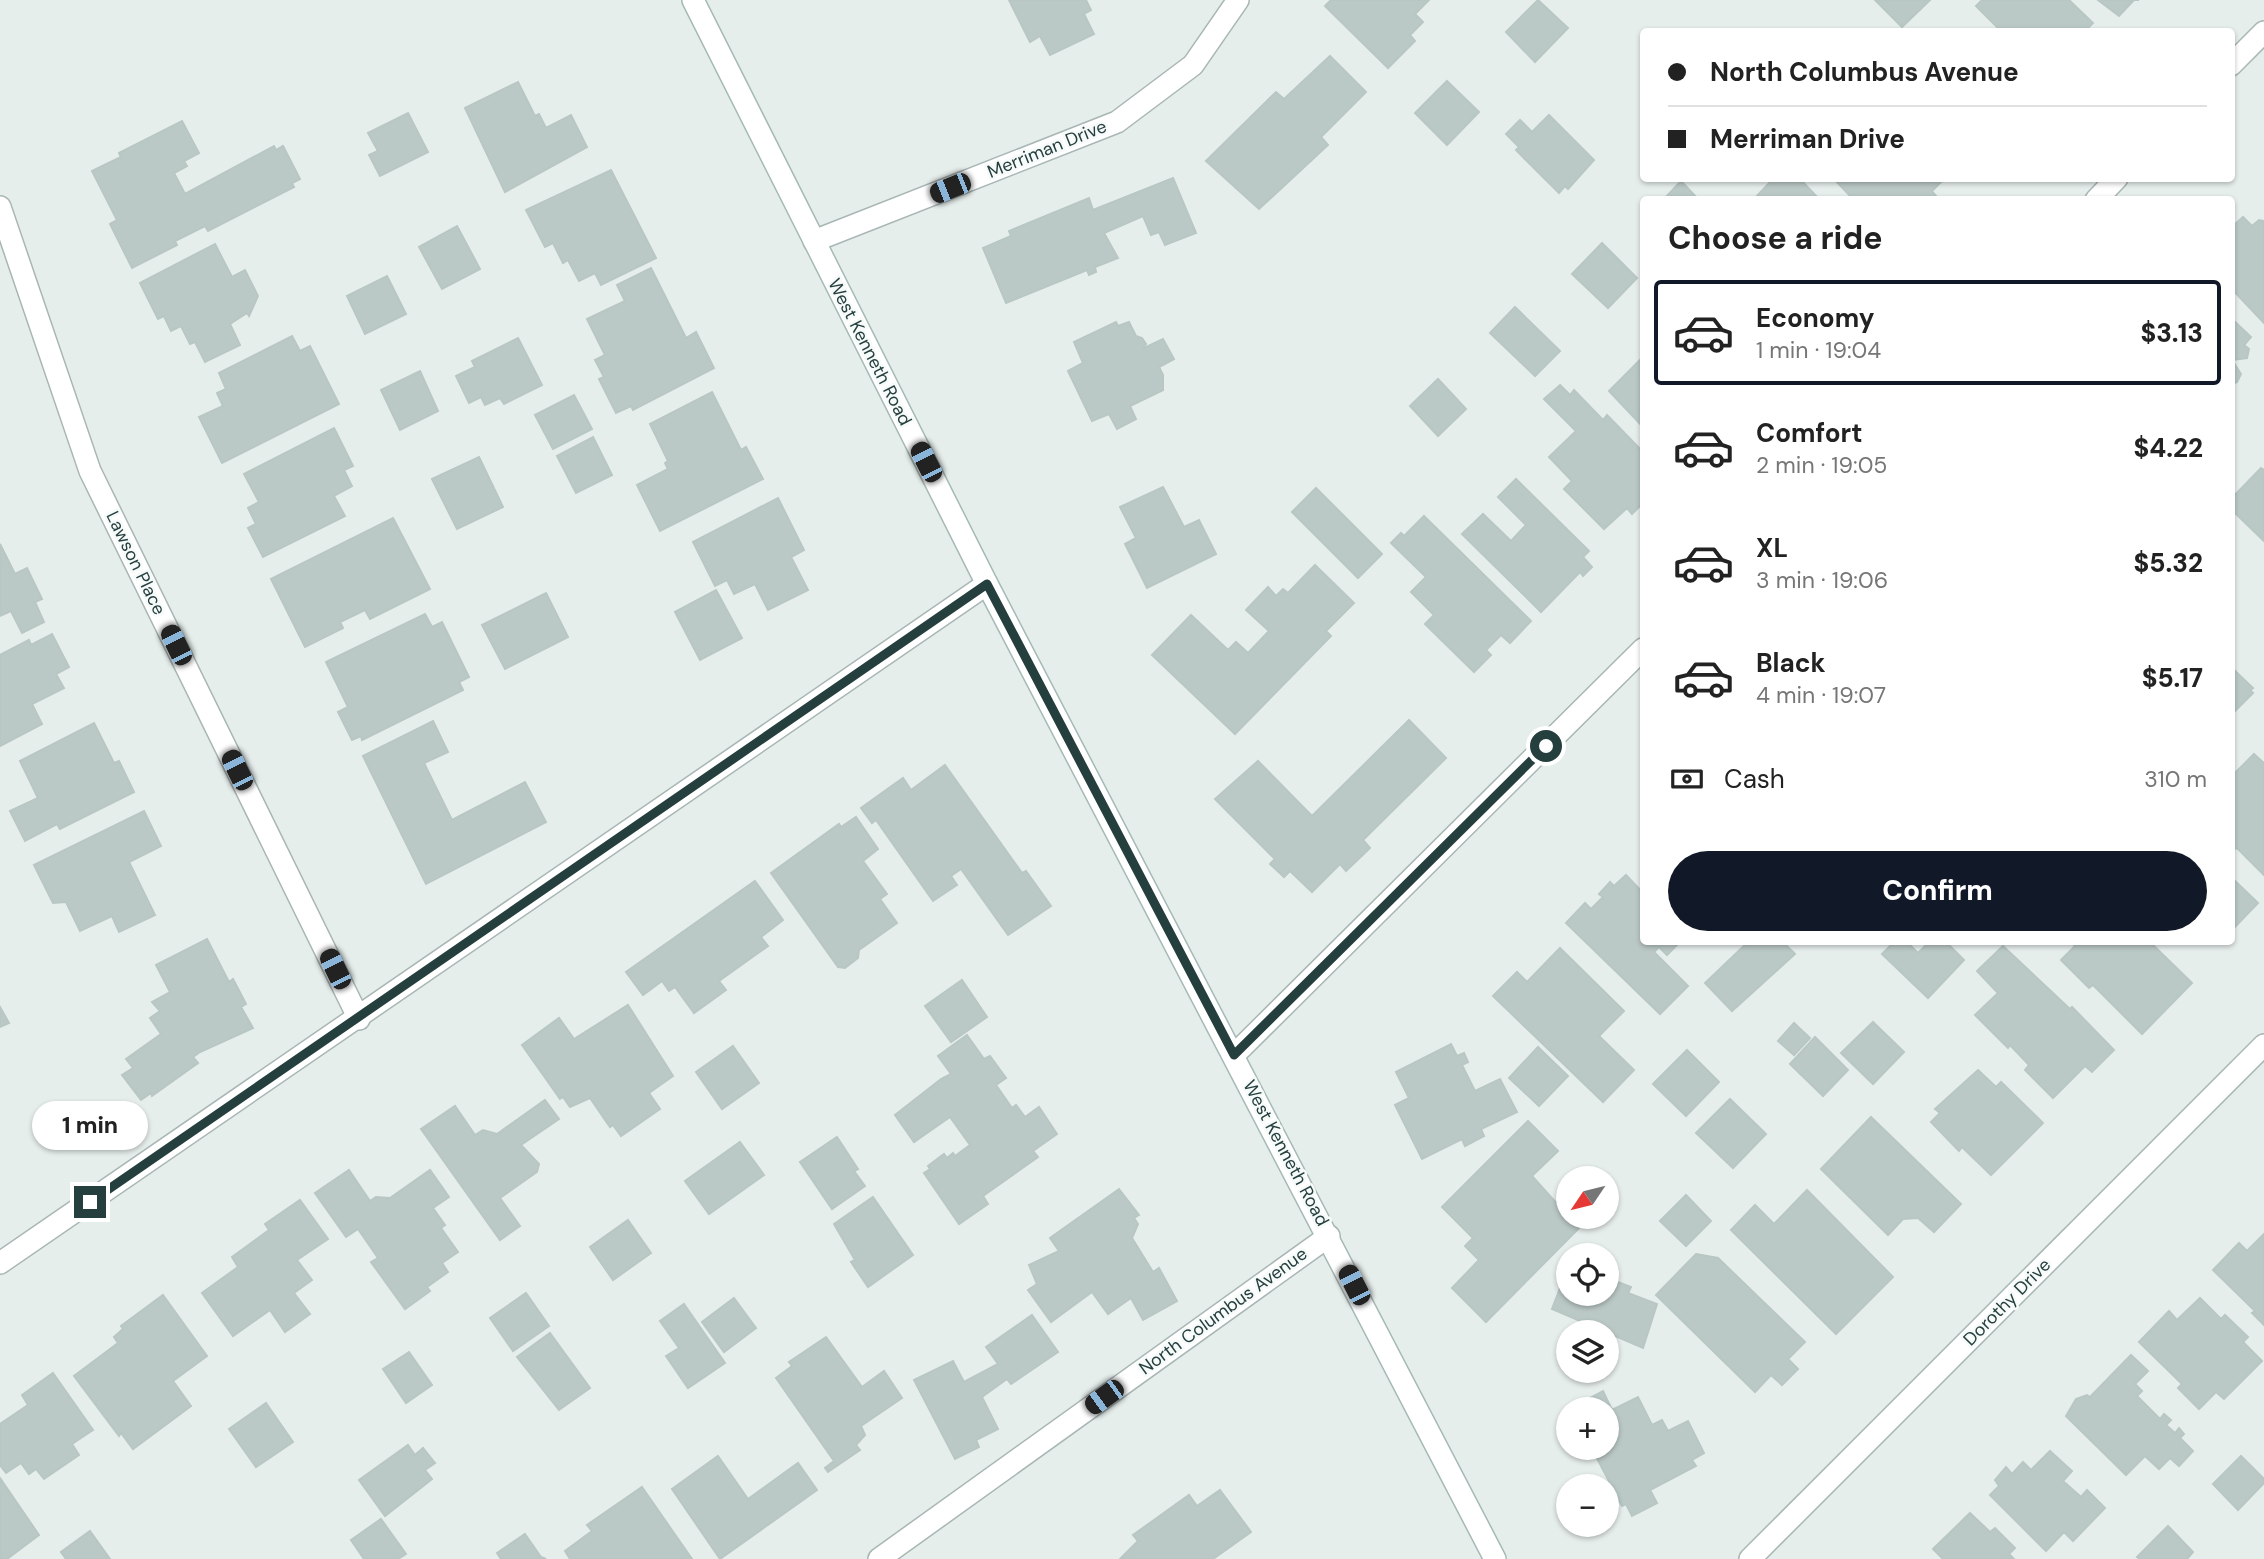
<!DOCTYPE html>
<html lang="en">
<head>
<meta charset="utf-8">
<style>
  :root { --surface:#fff; --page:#f6f6f6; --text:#222; --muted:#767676; --line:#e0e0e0; --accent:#111827 }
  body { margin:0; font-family:"DM Sans",sans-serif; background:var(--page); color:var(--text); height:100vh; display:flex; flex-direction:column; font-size:26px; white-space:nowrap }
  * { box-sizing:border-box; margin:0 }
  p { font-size:23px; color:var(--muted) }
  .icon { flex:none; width:38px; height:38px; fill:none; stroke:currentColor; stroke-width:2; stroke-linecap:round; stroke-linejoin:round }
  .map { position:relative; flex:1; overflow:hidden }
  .drawer { position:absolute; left:1640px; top:196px; width:595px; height:749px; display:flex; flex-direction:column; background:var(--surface); border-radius:7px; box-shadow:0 2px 5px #0004 }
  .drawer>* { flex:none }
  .banner { position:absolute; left:1640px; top:28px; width:595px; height:154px; border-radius:7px; box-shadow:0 2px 5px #0004; display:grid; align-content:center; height:154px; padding:0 28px; background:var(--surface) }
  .needle { width:46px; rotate:235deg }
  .fabs { position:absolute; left:1556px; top:1166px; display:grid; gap:14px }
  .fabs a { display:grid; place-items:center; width:63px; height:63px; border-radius:50%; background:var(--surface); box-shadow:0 2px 5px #0004; font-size:35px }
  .end { position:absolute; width:32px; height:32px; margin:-16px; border:9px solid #253f3e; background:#fff; box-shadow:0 0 0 4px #fff }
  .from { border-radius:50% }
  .bubble { position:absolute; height:49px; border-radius:24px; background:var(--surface); box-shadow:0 2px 5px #0004; font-size:23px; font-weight:800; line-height:49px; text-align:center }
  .car { position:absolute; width:21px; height:42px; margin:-21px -10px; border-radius:9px; box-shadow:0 0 5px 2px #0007; background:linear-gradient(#222 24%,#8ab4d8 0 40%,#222 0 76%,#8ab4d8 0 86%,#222 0) }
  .banner b { display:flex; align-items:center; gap:24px; height:66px; font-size:26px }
  .banner b+b { border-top:2px solid var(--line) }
  .banner i { width:18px; height:18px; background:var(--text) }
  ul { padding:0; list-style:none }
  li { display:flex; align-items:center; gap:21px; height:105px; margin:0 14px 10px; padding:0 14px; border:4px solid transparent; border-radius:7px }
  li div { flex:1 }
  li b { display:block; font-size:26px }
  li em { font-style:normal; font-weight:800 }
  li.selected { border-color:var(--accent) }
  li>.icon { width:63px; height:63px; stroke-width:1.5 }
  h2 { padding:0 28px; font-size:32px; line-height:84px }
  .pay { display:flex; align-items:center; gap:18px; height:77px; padding:0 28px; font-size:26px }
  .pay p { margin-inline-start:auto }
  .button { display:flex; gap:14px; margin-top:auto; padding:14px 28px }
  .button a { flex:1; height:80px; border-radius:42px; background:var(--accent); color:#fff; font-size:28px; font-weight:800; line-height:80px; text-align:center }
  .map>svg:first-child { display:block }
  .building { fill:#bbc9c6; stroke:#b8c7c4; stroke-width:2 }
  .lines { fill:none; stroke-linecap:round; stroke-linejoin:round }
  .street-casing { stroke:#a8b6b4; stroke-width:24 }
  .secondary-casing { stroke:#a5b9b6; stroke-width:24 }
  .street { stroke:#fff; stroke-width:21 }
  .secondary { stroke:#fff; stroke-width:21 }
  .route { stroke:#253f3e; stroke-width:9 }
  .labels { text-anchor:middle; stroke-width:5; stroke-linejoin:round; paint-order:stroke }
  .street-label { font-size:18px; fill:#253f3e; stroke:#f6faf9 }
</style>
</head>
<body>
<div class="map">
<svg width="2264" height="1559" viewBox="0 0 2264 1559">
  <rect width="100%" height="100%" fill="#e6eeec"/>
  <!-- building -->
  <g class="building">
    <polygon points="1009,0 1086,0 1091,10 1084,14 1094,34 1050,55 1040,36 1030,42"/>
    <polygon points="1331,0 1429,0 1415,14 1423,22 1410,35 1415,41 1388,68 1325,6"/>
    <polygon points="1538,0 1568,28 1535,62 1506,32"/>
    <polygon points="1875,0 1930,0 1902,27"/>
    <polygon points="1982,0 2069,0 2093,23 2084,32 2002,32 1976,6"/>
    <polygon points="2098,0 2139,0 2134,0 2119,16"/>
    <polygon points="1330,56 1366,92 1321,137 1328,145 1259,209 1206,161 1276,92 1284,99"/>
    <polygon points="1447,81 1479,112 1447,145 1415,113"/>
    <polygon points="518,82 535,116 539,114 546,128 571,115 587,147 505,192 465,108"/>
    <polygon points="408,113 428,152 380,176 369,155 378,151 368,133"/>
    <polygon points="1549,115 1594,160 1568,189 1565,186 1559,193 1516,150 1519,147 1506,134 1520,120 1532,132"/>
    <polygon points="182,121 199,153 184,161 187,166 174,173 185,194 274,146 276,150 283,146 300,179 292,183 294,187 208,231 205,226 175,241 177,245 132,268 110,224 117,220 92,171 121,157 119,153"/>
    <polygon points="611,170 656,258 601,285 595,273 579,281 568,260 563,263 553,243 545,247 526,210"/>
    <polygon points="1173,178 1196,233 1165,245 1159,232 1151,235 1143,216 1104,233 1118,258 1095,267 1096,272 1089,275 1087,270 1006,303 983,248 1011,236 1009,231 1089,198 1093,210"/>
    <polygon points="1774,178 1799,178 1820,200 1753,200"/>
    <polygon points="1833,178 1941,178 1943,180 1932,191 1936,196 1932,200 1854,200"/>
    <polygon points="1681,181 1699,200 1663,200"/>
    <polygon points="2243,217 2252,226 2259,220 2264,221 2264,323 2231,288 2231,228"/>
    <polygon points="457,226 480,269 442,289 419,247"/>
    <polygon points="1602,243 1637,278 1608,308 1572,274"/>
    <polygon points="215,244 232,277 245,270 258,296 249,316 247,313 230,324 240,345 205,362 195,342 190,344 181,326 171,331 164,316 158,319 140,283"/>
    <polygon points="651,268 686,338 696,332 714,368 633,410 631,406 616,413 599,379 604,377 595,360 605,355 587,319 625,301 617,285"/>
    <polygon points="387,276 406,314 365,334 347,296"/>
    <polygon points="1515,307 1560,351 1535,376 1490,333"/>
    <polygon points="2231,318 2251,337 2244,345 2249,349 2247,358 2232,360 2241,374 2237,382 2231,385"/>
    <polygon points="1116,322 1118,326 1129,322 1136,336 1142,338 1146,344 1142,349 1163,339 1174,359 1159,367 1163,375 1163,390 1130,406 1136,419 1117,429 1109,414 1092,421 1068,371 1083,363 1074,342"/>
    <polygon points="292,336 300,351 310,346 339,404 222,463 199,417 223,406 217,393 226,389 219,373"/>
    <polygon points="518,338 542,385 504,404 500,398 485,405 481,397 469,403 456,376 475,367 472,361"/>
    <polygon points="1643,357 1643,427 1609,391"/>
    <polygon points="420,371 438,411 400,430 381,390"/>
    <polygon points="1438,379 1466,409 1438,436 1410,406"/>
    <polygon points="1560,385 1570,395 1574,390 1603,420 1607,415 1643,452 1643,503 1632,514 1627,508 1604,529 1564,489 1572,481 1549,457 1576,431 1544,399"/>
    <polygon points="712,392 741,450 746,447 763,479 660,531 637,485 668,469 665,463 668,461 650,424"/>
    <polygon points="574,395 592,429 553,449 535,415"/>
    <polygon points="334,428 353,466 344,470 352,486 334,496 345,516 263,557 248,528 256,524 248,508 259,502 244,474"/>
    <polygon points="593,437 612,475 576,493 557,456"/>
    <polygon points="479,457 503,507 457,529 432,479"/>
    <polygon points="2261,468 2264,470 2264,541 2231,509 2231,499"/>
    <polygon points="1516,479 1589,551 1583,557 1592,567 1583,576 1580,572 1541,612 1462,534 1483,514 1511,541 1526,525 1498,497"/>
    <polygon points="1163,487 1184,527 1199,520 1216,554 1147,588 1125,544 1136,538 1120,507"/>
    <polygon points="1316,488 1382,554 1358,578 1292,512"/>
    <polygon points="778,498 804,550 791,557 808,590 768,610 755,584 734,594 727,580 715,586 693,542"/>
    <polygon points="1424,516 1531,621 1510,643 1501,635 1486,650 1491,655 1474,672 1425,624 1434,615 1411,592 1426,577 1391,543 1401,533 1404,536"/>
    <polygon points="393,518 430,589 370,619 365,610 340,622 343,628 305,647 271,579"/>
    <polygon points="0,544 15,574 27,568 42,599 35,602 44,622 22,633 11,611 0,616"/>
    <polygon points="1315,565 1354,603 1326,631 1331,636 1235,734 1152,655 1191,615 1228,650 1236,642 1248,653 1269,631 1246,610 1268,587 1276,596 1283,589 1288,593"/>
    <polygon points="716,590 742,638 700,660 675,612"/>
    <polygon points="546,593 568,637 505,669 482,625"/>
    <polygon points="425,614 432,627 442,622 469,677 459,682 463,690 362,740 361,736 352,740 338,712 348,707 326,662"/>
    <polygon points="52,634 69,667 56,674 64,688 32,704 42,724 0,746 0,655 29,640 31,645"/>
    <polygon points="2231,667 2253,688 2250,690 2253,693 2231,715"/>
    <polygon points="1409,720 1446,758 1363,840 1370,848 1346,871 1340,864 1312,892 1290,871 1284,877 1270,864 1275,859 1215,799 1258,761 1312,816"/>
    <polygon points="433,721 448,752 424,763 452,820 525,782 546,822 426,884 363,756"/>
    <polygon points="94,723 114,763 119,761 134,792 60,829 57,824 25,841 10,811 38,798 20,761"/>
    <polygon points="2254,754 2264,763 2264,875 2237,848 2231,850 2231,777"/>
    <polygon points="945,765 1022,873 1026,871 1051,906 1008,935 961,869 951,876 957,885 933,901 876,820 872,823 861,808 903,778 911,790"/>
    <polygon points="144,811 161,846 129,862 155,915 119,932 112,916 80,931 66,902 53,903 34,865"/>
    <polygon points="856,817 878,849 863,861 887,894 880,899 897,923 859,950 858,958 845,968 838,967 771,873 839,824 841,827"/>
    <polygon points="1626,875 1643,893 1643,942 1679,943 1667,955 1659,947 1654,952 1688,986 1660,1014 1566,923 1585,903 1591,909 1603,897 1599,894 1610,882 1614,886"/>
    <polygon points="2231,877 2258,903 2231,931"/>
    <polygon points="755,881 783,920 761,937 768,946 719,981 726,990 694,1013 675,987 669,991 662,981 643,995 626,972"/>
    <polygon points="207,939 229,982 233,979 246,1004 241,1007 253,1028 200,1052 193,1057 198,1063 152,1096 151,1093 141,1100 122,1075 133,1068 126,1059 161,1034 150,1018 160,1011 152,1002 170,992 156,965"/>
    <polygon points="1748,942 1783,942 1795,954 1732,1011 1705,983"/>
    <polygon points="1894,942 1907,942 1918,953 1929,942 1946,942 1964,960 1928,998 1882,954"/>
    <polygon points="2071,942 2150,942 2192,983 2142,1034 2093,985 2089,988 2061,960 2075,946"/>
    <polygon points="2003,946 2070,1009 2072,1007 2114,1050 2092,1072 2085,1066 2053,1098 2025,1070 2029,1065 2010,1045 2008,1048 1975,1015 1998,993 1977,971"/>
    <polygon points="1560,948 1624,1011 1599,1036 1634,1070 1603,1102 1493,996 1517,972 1527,982"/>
    <polygon points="962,980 987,1017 951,1042 925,1006"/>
    <polygon points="628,1005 673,1076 649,1093 660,1109 621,1136 613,1125 610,1127 590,1098 570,1107 563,1097 560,1099 522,1045 559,1018 574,1039"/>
    <polygon points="0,1007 9,1023 0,1027"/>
    <polygon points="1873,1022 1904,1052 1873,1084 1841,1053"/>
    <polygon points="1794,1023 1810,1038 1794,1055 1778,1041"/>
    <polygon points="967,1035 984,1059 990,1056 1006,1078 996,1085 1012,1108 1016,1105 1025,1117 1039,1107 1057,1134 1033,1151 1038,1157 983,1196 988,1204 959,1224 924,1173 930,1169 928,1166 944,1154 947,1158 953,1153 955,1156 970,1145 950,1117 914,1142 895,1115 941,1079 951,1074 938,1056"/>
    <polygon points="1815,1037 1848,1070 1823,1096 1790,1064"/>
    <polygon points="1451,1044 1457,1056 1464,1053 1468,1062 1462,1065 1475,1091 1500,1079 1517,1112 1481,1129 1484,1136 1465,1146 1462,1139 1422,1159 1395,1105 1409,1098 1396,1072"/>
    <polygon points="733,1046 759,1083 722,1109 696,1072"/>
    <polygon points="1538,1047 1568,1076 1539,1106 1509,1078"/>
    <polygon points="1687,1050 1719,1082 1686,1116 1653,1084"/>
    <polygon points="1978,1070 1996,1087 2001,1082 2043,1123 1991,1175 1962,1147 1959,1151 1931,1122 1940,1113 1935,1109"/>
    <polygon points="1730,1099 1766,1134 1733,1168 1696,1133"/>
    <polygon points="545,1100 559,1119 521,1145 539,1164 537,1172 500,1198 520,1226 500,1240 421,1129 455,1106 475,1135 483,1130 497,1134"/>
    <polygon points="1871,1117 1961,1204 1934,1232 1918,1218 1903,1219 1888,1235 1821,1169"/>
    <polygon points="1528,1121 1558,1151 1532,1176 1568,1216 1581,1226 1486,1322 1452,1288 1479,1260 1465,1246 1473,1238 1442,1207"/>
    <polygon points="837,1137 858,1169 854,1171 865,1186 832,1209 800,1162"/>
    <polygon points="740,1142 764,1175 709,1214 685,1181"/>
    <polygon points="349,1170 370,1201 376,1197 390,1198 430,1170 449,1197 433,1208 445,1225 441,1228 458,1252 442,1263 448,1272 427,1287 430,1291 405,1309 371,1262 378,1258 358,1229 346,1237 315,1193"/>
    <polygon points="1119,1189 1139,1215 1134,1218 1138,1224 1132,1238 1153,1272 1159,1268 1177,1301 1143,1320 1131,1298 1108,1314 1092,1292 1051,1322 1028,1290 1037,1284 1029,1265 1059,1251 1050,1238"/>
    <polygon points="1807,1190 1893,1277 1836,1334 1731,1230 1755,1205 1774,1224"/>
    <polygon points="1686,1195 1711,1221 1686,1246 1660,1221"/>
    <polygon points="873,1197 913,1255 868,1287 851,1262 855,1260 834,1224"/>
    <polygon points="300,1200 328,1239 297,1260 312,1280 294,1293 310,1314 285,1332 270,1310 233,1336 202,1293 238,1267 232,1257 269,1230 265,1224"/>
    <polygon points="628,1220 651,1253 613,1280 590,1247"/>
    <polygon points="2264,1234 2264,1325 2252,1313 2255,1311 2213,1270 2239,1243 2247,1251"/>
    <polygon points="1696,1254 1718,1258 1805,1342 1788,1359 1798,1369 1782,1385 1771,1375 1755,1392 1656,1295"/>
    <polygon points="1606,1264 1615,1267 1610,1279 1631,1287 1628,1293 1657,1304 1643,1348 1552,1309 1567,1270 1568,1293 1606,1293"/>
    <polygon points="526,1293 549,1326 513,1351 490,1318"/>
    <polygon points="163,1295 207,1356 173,1381 191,1406 133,1449 121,1433 119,1436 74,1376 118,1343 114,1337 123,1329 121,1326"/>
    <polygon points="734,1298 756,1328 724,1352 702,1322"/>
    <polygon points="2200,1298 2221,1319 2225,1315 2248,1337 2243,1342 2262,1361 2224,1399 2216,1392 2199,1409 2178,1388 2182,1384 2139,1342 2169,1311 2177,1320"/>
    <polygon points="684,1304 725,1363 688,1388 666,1356 679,1348 660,1321"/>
    <polygon points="1032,1315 1058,1352 1011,1384 1007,1379 982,1397 998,1429 976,1440 979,1447 955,1459 914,1380 953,1361 964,1382 998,1364 986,1347"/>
    <polygon points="550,1333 590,1388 559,1410 517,1357"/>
    <polygon points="826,1337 862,1387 884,1371 902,1398 861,1426 865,1435 856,1445 860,1450 828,1472 825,1468 834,1461 776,1378 792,1366 789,1362"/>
    <polygon points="409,1352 432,1385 406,1403 383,1369"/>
    <polygon points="2131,1355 2148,1371 2135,1384 2142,1391 2137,1396 2160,1419 2164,1414 2171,1420 2166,1425 2175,1433 2179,1428 2184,1434 2180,1438 2193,1451 2179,1466 2170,1458 2159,1469 2145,1456 2126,1475 2066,1416 2076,1399 2087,1395 2090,1397"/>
    <polygon points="53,1373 93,1430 72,1444 79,1455 44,1479 36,1469 29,1474 21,1463 6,1473 0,1465 0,1424 28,1405 22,1395"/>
    <polygon points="1603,1391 1612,1410 1638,1397 1652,1425 1662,1420 1668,1431 1688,1421 1704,1453 1692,1460 1696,1466 1650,1490 1657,1503 1632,1516 1626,1504 1622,1506 1591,1447 1606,1447 1606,1409 1571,1408"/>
    <polygon points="266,1403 293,1442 256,1467 229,1429"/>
    <polygon points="408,1445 415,1455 423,1448 435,1463 425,1470 432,1479 385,1516 359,1480"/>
    <polygon points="2050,1451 2072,1471 2063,1481 2081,1497 2087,1490 2105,1508 2073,1541 2064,1532 2046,1551 1990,1495 1999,1486 1995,1480 2006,1467 2012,1474 2023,1462 2031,1470"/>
    <polygon points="718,1456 748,1499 798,1463 817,1490 720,1559 672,1489"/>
    <polygon points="2241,1456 2264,1479 2264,1483 2238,1510 2213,1484"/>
    <polygon points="0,1478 39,1535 7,1559 0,1559"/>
    <polygon points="642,1487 692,1559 570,1559 565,1551 592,1531 587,1525"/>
    <polygon points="1220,1490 1251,1532 1213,1559 1120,1559 1138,1541 1133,1535 1189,1495 1197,1506"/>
    <polygon points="1970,1513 1990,1532 1995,1528 2015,1548 2009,1554 2014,1559 1943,1559 1933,1549"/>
    <polygon points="381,1519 406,1554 398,1559 364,1559 351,1540"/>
    <polygon points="2168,1526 2193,1552 2187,1559 2140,1559 2137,1557"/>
    <polygon points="90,1531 110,1559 66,1559 61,1552"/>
    <polygon points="525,1534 541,1557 546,1559 501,1559 497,1553"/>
  </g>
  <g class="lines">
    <!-- street casing -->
    <g class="street-casing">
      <g id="street">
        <polyline points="2231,65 2264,32"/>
        <polyline points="2096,200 2117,178"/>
        <polyline points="0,207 90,471 359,1019"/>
        <polyline points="814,241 1117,122 1193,65 1238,0"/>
        <polyline points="1234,1055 1643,649"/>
        <polyline points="0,1263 987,584"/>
        <polyline points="879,1559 1329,1236"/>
        <polyline points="1750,1559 2264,1045"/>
      </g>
    </g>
    <!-- secondary casing -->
    <g class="secondary-casing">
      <polyline id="secondary" points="693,0 987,584 1495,1559"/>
    </g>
    <!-- street -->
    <use href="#street" class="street"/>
    <!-- secondary -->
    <use href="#secondary" class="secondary"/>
  </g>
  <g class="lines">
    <!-- route -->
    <polyline class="route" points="90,1202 987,584 1234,1055 1546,746"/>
  </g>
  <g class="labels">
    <!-- street labels -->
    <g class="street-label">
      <text transform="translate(1047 149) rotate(-22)" y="6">Merriman Drive</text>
      <text transform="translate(870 352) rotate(63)" y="6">West Kenneth Road</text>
      <text transform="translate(136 563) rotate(64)" y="6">Lawson Place</text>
      <text transform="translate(1286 1153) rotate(62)" y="6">West Kenneth Road</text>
      <text transform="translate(2007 1302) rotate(-45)" y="6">Dorothy Drive</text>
      <text transform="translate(1223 1311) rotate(-36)" y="6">North Columbus Avenue</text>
    </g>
  </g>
</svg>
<div class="fabs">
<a><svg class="needle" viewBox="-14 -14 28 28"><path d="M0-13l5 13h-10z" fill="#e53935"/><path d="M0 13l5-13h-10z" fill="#767676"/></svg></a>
<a><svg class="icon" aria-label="locate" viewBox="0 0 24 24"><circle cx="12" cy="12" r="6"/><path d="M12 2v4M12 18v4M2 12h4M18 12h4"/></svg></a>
<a><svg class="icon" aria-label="layers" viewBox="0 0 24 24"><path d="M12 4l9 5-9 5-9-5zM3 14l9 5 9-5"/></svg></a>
<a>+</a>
<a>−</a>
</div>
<i class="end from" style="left:1546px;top:746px"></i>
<i class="end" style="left:90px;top:1202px"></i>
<div class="bubble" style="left:32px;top:1101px;width:116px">1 min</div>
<i class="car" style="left:950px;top:188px;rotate:248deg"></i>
<i class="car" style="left:926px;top:462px;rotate:333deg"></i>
<i class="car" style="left:176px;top:645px;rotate:334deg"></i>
<i class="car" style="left:237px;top:770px;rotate:334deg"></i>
<i class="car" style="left:335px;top:969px;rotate:334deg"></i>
<i class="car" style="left:1354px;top:1285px;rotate:333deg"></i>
<i class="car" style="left:1104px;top:1397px;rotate:234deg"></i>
<div class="banner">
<b><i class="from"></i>North Columbus Avenue</b>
<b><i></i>Merriman Drive</b>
</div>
<section class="drawer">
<h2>Choose a ride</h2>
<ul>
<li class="selected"><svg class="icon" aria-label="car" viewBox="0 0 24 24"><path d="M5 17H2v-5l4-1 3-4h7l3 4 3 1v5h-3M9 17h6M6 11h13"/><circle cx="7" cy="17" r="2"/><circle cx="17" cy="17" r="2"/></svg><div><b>Economy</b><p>1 min · 19:04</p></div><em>$3.13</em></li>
<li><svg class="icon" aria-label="car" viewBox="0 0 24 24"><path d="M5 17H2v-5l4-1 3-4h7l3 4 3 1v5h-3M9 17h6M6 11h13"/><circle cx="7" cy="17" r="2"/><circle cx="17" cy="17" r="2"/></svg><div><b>Comfort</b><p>2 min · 19:05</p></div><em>$4.22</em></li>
<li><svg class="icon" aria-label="car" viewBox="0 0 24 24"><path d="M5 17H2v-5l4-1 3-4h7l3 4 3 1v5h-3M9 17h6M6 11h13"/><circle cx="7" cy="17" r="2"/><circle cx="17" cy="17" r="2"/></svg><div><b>XL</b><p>3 min · 19:06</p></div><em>$5.32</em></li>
<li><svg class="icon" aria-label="car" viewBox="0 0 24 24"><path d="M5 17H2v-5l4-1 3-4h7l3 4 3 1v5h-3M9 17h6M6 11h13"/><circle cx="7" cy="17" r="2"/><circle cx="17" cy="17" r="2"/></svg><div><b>Black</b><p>4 min · 19:07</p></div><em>$5.17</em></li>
</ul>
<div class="pay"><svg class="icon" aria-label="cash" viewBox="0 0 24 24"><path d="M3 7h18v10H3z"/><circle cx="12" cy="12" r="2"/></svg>Cash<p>310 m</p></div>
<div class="button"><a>Confirm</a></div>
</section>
</div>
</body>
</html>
